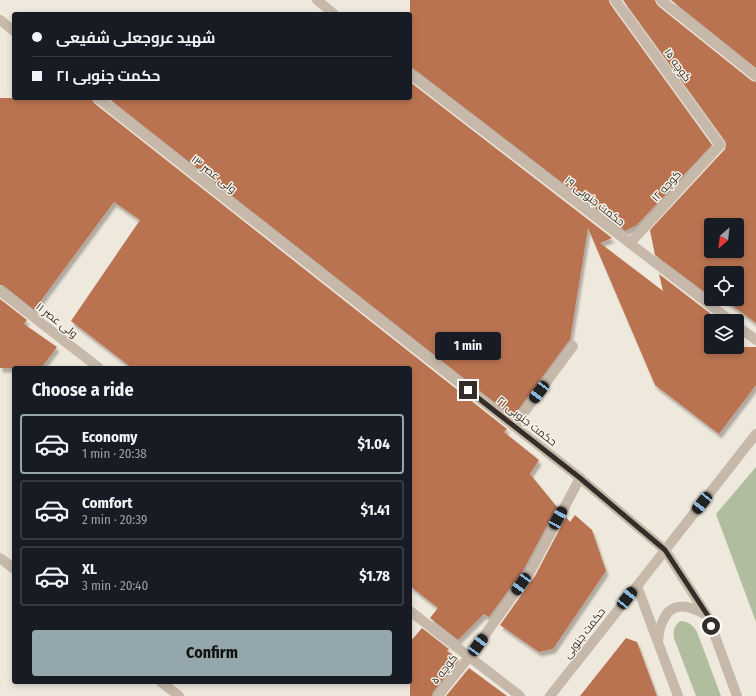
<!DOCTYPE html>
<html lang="en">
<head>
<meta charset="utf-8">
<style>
  :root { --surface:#171b24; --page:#20242c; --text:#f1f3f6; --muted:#9ea1a6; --line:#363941; --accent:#94a7ac }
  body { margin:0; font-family:"Fira Sans Condensed",Cairo,sans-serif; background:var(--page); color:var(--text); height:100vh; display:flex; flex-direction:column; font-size:15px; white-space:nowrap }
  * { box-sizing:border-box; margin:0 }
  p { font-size:13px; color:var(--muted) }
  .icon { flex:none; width:22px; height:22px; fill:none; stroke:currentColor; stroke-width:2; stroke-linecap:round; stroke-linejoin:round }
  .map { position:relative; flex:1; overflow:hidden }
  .sheet { position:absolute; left:12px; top:366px; width:400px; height:318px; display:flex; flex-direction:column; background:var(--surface); border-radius:4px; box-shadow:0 2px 6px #0003 }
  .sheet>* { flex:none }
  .guide { position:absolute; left:12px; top:12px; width:400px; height:88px; border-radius:4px; box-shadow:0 2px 6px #0003; display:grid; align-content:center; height:88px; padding:0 20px; background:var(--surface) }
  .needle { width:26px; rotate:208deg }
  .controls { position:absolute; left:704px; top:218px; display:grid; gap:8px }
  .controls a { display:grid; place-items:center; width:40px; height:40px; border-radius:4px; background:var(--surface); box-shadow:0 2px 6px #0003; font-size:20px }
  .end { position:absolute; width:18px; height:18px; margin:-9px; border:5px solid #342d28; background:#fff; box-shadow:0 0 0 2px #fff }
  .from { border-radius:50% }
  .bubble { position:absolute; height:28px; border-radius:4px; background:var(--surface); box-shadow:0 2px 6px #0003; font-size:13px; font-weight:700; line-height:28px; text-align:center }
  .car { position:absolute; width:12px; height:24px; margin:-12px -6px; border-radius:5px; box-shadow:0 0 3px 1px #0007; background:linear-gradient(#222 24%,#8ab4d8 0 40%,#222 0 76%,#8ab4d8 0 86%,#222 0) }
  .guide b { display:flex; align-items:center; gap:14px; height:38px; font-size:15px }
  .guide b+b { border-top:1px solid var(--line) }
  .guide i { width:10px; height:10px; background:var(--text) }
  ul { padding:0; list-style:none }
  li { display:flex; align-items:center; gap:12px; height:60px; margin:0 8px 6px; padding:0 12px; border:2px solid var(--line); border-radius:4px }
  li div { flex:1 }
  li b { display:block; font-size:15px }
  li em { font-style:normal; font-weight:700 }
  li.on { border-color:var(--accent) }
  li>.icon { width:36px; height:36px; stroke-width:1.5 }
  h2 { padding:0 20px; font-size:18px; line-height:48px }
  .primary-button { display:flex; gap:8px; margin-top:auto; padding:8px 20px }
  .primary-button a { flex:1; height:46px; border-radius:4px; background:var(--accent); color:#111; font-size:16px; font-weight:700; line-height:46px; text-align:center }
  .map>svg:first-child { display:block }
  .green { fill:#b0bd9e }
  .building { fill:#b97351; fill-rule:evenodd; filter:url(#shadow) }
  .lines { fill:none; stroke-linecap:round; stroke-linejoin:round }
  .minor { stroke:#c6b9aa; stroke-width:10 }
  .tertiary { stroke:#c6b9aa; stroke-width:10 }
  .route { stroke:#342d28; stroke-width:5 }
  .labels { text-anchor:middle; stroke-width:3; stroke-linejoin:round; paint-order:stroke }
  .street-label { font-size:11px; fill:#342d28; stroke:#f7f2e8 }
</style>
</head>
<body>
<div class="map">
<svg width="756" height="696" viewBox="0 0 756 696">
  <defs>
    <filter id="shadow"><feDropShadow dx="2.5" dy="4.5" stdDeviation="1" flood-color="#0004"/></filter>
  </defs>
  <rect width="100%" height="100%" fill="#efe8dc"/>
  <!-- green -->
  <g class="green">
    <polygon points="756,467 756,622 716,514"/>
    <path d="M680 621C688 621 693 625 697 632L721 696H696L674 638C673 631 674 626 680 621Z"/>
  </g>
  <!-- building -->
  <g class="building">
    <polygon points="410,0 609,0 610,4 712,145 637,225 625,231 414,69 410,68"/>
    <path d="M623 0H655L657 5 752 81 756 82V323L723 299H737V273H711V297L655 255 650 230 725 149 726 144 725 141ZM711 225H737V251H711Z"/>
    <polygon points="671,0 756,0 756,68"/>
    <polygon points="410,82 612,238 600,243 663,291 659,274 711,314 711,347 756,347 756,385 719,434 655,385 588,228 570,340 568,342 513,417 108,98 410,98"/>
    <polygon points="0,98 92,98 94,103 507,429 504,432 539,460 530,474 557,507 524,569 489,617 484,614 458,640 430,618 438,608 410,586 410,368 132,368 71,321 140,220 114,202 34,310 4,286 0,285"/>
    <polygon points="0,299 27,320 24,324 57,347 41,368 0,368"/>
    <polygon points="575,515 592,530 606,571 553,649 539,652 500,625 535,576 566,517 570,522"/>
    <polygon points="422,628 449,649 447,651 459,660 433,692 432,696 410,696 410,642"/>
    <polygon points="626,638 637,642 657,696 580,696"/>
    <polygon points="469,668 507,696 446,696"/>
  </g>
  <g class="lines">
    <!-- minor -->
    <g class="minor">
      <polyline points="317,0 334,14"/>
      <polyline points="615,0 720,145 630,243"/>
      <polyline points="661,0 756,76"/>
      <polyline points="0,20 14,31"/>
      <polyline points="410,74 731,321"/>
      <polyline points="98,98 580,478 665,550"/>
      <polyline points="0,291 99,368"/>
      <polyline points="737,326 756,340"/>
      <polyline points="514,426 573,346"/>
      <polyline points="0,558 14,569"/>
      <polyline points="410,611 520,696"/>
      <polyline points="161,682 179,696"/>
      <polyline points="438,696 469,657 530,572 580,478"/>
    </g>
    <!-- tertiary -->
    <g class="tertiary">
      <polyline points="665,550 708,617 737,696"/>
      <polyline points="637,586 678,696"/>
      <path d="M658 641C659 635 659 628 662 623 670 600 689 605 706 615"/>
      <polyline points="550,696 637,586 756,434"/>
    </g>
  </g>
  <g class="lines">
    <!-- route -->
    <polyline class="route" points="468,390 580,478 665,550 708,616 711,626"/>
  </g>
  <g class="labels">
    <!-- street labels -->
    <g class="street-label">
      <text transform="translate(678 65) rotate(54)" y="4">کوچه ۱۵</text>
      <text transform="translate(214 174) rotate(38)" y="4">ولی عصر ۱۳</text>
      <text transform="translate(666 186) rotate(-48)" y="4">کوچه ۱۲</text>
      <text transform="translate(595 201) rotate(38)" y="4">حکمت جنوبی ۱۹</text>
      <text transform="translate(57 320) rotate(38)" y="4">ولی عصر ۱۱</text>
      <text transform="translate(527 421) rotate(38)" y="4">حکمت جنوبی ۲۱</text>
      <text transform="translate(584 633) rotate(-52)" y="4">حکمت جنوبی</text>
      <text transform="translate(444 669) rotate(-52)" y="4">کوچه ۵</text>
    </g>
  </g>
</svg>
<div class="controls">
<a><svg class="needle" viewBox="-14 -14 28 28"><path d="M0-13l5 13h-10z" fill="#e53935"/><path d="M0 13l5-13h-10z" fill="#9ea1a6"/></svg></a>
<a><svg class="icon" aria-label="locate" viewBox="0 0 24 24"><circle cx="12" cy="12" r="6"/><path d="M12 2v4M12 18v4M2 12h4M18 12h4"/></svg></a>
<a><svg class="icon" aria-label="layers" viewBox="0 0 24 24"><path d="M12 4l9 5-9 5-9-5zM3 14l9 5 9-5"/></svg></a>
</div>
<i class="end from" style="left:711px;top:626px"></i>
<i class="end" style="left:468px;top:390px"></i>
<div class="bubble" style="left:435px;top:332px;width:66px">1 min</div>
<i class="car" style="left:539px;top:392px;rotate:217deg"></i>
<i class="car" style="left:702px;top:503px;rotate:218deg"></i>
<i class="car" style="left:558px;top:518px;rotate:28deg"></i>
<i class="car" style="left:521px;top:584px;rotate:216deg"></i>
<i class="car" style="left:627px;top:598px;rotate:38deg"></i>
<i class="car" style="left:478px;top:645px;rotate:36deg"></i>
<div class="guide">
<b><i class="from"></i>شهید عروجعلی شفیعی</b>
<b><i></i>حکمت جنوبی ۲۱</b>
</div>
<section class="sheet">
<h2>Choose a ride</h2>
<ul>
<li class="on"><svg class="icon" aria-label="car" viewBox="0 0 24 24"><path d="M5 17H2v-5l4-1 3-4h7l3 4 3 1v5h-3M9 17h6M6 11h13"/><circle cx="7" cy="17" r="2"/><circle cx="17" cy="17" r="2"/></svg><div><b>Economy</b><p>1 min · 20:38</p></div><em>$1.04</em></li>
<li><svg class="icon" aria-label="car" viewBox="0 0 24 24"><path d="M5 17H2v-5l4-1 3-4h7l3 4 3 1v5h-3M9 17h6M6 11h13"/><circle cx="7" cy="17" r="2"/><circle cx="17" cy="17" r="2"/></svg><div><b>Comfort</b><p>2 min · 20:39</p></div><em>$1.41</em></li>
<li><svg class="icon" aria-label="car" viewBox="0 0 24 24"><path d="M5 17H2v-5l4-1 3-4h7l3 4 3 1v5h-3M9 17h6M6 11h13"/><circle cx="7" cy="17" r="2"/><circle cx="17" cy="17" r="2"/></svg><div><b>XL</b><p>3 min · 20:40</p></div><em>$1.78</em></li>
</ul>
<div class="primary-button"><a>Confirm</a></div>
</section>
</div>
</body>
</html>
